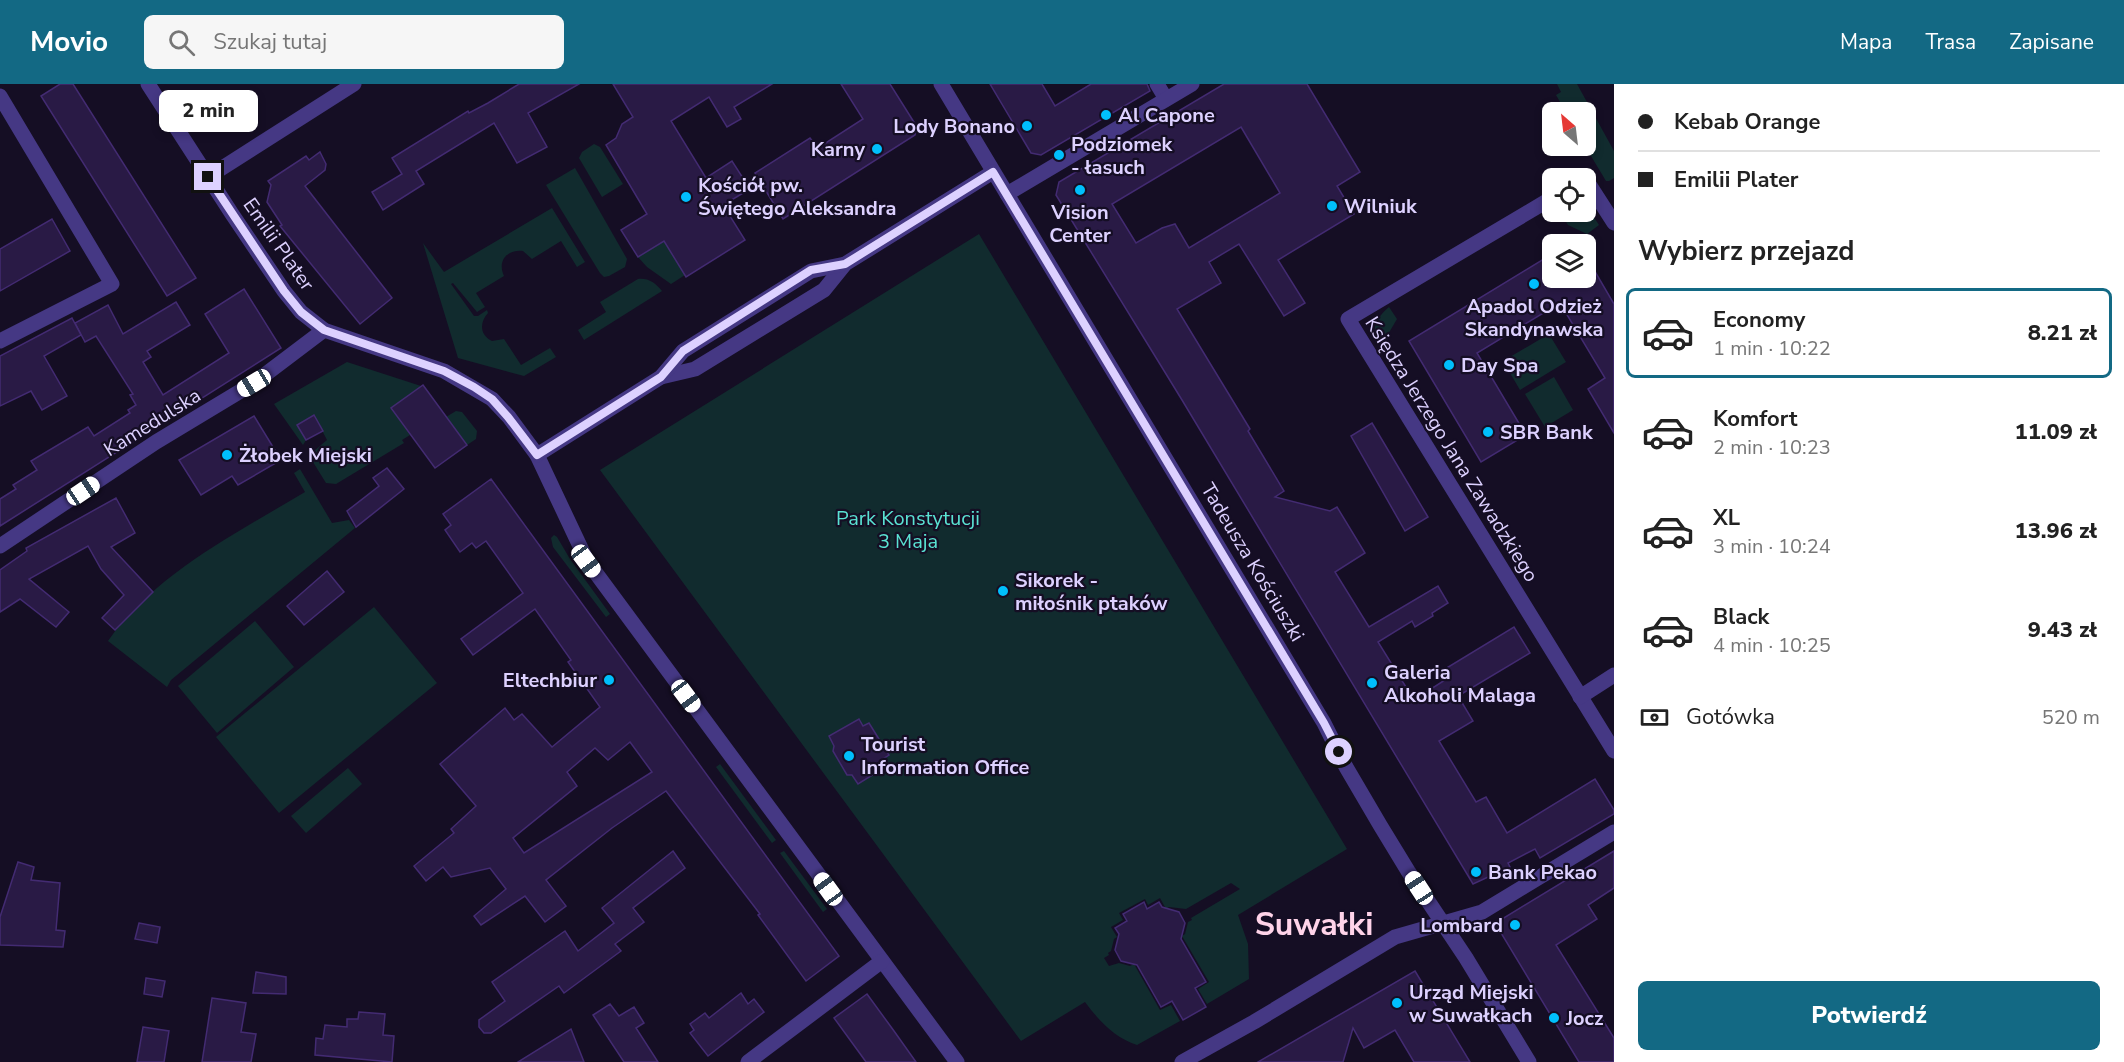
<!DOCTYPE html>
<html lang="pl">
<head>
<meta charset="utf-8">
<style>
  :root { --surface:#fff; --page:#f6f6f6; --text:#222; --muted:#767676; --line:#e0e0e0; --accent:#136984 }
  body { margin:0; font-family:"Nunito Sans",sans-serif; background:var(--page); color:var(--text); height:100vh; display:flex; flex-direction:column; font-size:22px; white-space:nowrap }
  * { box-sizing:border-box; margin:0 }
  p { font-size:20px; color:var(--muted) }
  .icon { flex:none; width:33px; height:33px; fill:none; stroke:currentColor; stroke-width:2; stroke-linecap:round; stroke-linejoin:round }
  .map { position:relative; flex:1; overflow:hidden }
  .details { display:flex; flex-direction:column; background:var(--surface); width:510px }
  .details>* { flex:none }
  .guide { display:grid; align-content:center; height:132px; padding:0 24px; background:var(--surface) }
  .needle { width:39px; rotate:332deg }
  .controls { position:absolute; left:1542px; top:18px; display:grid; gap:12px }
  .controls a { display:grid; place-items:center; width:54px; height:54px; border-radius:9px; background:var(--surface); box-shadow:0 3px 9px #0003; font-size:30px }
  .end { position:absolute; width:27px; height:27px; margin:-14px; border:8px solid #ddd1ff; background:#111; box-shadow:0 0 0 3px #111 }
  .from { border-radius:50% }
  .bubble { position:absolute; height:42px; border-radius:9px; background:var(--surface); box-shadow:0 3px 9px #0003; font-size:20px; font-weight:800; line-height:42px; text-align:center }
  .car { position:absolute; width:18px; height:36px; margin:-18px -9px; border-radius:8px; box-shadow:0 0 4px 2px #0007; background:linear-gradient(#fff 24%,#345 0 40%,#fff 0 76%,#345 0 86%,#fff 0) }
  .guide b { display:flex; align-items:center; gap:21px; height:57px; font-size:22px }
  .guide b+b { border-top:2px solid var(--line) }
  .guide i { width:15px; height:15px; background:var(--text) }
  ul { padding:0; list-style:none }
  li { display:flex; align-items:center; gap:18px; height:90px; margin:0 12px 9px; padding:0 12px; border:3px solid transparent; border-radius:9px }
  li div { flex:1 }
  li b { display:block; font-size:22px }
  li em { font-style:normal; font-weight:800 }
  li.current { border-color:var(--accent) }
  li>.icon { width:54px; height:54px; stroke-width:1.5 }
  h2 { padding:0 24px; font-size:27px; line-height:72px }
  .pay { display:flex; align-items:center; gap:15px; height:66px; padding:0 24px; font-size:22px }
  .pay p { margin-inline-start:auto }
  .button { display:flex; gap:12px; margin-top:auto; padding:12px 24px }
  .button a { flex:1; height:69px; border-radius:9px; background:var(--accent); color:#fff; font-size:24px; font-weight:800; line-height:69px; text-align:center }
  header { display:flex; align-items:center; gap:36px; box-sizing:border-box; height:84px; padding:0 30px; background:var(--accent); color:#fff }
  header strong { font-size:28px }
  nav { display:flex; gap:33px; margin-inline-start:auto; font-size:21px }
  .search { width:420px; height:54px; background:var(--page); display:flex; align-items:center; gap:15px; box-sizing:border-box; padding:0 21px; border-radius:9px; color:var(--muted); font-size:22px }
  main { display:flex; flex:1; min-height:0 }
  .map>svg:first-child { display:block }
  .green { fill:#112b2e }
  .building { fill:#291a45; stroke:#432b72; stroke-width:1.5; fill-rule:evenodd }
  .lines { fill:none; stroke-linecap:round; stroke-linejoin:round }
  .minor { stroke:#453884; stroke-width:15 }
  .route { stroke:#ddd1ff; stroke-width:8 }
  .poi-dot { fill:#00bffc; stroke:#150e24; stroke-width:2 }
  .labels { text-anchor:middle; stroke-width:4.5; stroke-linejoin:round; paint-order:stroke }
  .poi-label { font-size:20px; font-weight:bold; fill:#ddd1ff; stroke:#150e24; text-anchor:start }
  .street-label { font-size:20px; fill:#ddd1ff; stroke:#150e24 }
  .park-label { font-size:20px; fill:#5ae2d3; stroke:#150e24 }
  .town-label { font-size:32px; font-weight:bold; fill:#ffd3e9; stroke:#150e24 }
</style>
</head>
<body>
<header>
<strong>Movio</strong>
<div class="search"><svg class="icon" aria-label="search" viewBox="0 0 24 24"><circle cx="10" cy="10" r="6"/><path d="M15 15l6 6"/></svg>Szukaj tutaj</div>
<nav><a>Mapa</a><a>Trasa</a><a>Zapisane</a></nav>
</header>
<main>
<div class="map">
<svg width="1614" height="978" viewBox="0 0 1614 978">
  <rect width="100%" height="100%" fill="#150e24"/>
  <!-- green -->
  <g class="green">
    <polygon points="1557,0 1577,0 1614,67 1614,94 1609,97 1606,97 1585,62 1586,28 1566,28 1556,11 1561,8"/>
    <polygon points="594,60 600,63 623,100 602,113 579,74 582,68"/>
    <polygon points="575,84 627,175 625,183 609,192 604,193 600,189 546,101"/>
    <path d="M552 124 585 178 577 183 561 157 532 175 523 167C507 165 497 177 504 192L476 209 485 223 477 228 453 199 451 200 474 232H478L487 226 488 229C479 239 480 251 492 257L504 255 521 281 550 264 556 273 524 292 458 274 423 159 444 188Z"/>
    <polygon points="1586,125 1591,129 1599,141 1587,150 1568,141 1560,128 1586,128"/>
    <path d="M979 150 1347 765 1238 831 1248 860 1249 895 1207 920 1198 905 1209 898 1182 852 1185 850 1188 838 1192 836 1191 834 1240 805 1231 799 1186 825 1169 823 1166 825 1160 814 1148 821 1145 815 1119 829 1123 836 1111 843 1117 853 1114 855 1111 867 1108 869 1109 871 1104 874 1109 882 1119 879 1130 882 1134 880 1160 926 1171 921 1180 937 1137 961C1115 954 1099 937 1085 918L1021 957 600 386Z"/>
    <polygon points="664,157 685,191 671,200 647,183 638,173"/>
    <path d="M638 195C649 194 655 199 662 207L584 256 578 246 606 228 600 218Z"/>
    <path d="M1389 223 1397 235 1387 252 1375 259C1373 242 1376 234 1389 223Z"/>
    <polygon points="1549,250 1566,278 1520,306 1503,277"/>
    <polygon points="347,278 421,302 391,324 410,351 402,356 404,359 336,400 326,399 313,378 314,367 327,356 314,331 297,341 306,356 303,361 274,320"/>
    <polygon points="1554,293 1573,326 1545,343 1525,310"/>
    <polygon points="456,327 462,328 477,347 476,355 467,361 446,333"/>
    <path d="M300 385 332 439 349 436 355 444 171 596 167 603 108 557C156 489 235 450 305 408L294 389Z"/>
    <polygon points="554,451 557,453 570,475 610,530 606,533 553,463 551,454"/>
    <polygon points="374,523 437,599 279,729 216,653"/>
    <polygon points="255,537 294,583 217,649 178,602"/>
    <polygon points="720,680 776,756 772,759 716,683"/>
    <polygon points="348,684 362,700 306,749 291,732"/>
    <polygon points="784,767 827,825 823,828 780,769"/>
  </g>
  <!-- building -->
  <g class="building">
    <polygon points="60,0 73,0 196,194 167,212 41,12"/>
    <polygon points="519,0 579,0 528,29 547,63 517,79 494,39 416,87 424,100 383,126 372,108 402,90 392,74 468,27 469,29 488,19"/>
    <polygon points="613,0 772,0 734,23 741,35 727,43 709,13 671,37 706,94 732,77 750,105 723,121 745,156 686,193 664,157 638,173 621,146 647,130 606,61 616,54 622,40 633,33"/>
    <polygon points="841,0 890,0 917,43 915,51 783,135 755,89 810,54 818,64 863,35"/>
    <polygon points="990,0 1042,0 1055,22 1091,0 1147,0 1150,7 1041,71 1031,69"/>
    <path d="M1224 0H1307L1360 88 1337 102 1354 130 1278 176 1305 219 1284 232 1239 160 1209 178 1221 199 1177 225 1250 345 1248 347 1284 407 1275 413 1330 427 1337 423 1365 469 1335 488 1369 543 1438 502 1448 519 1432 529 1433 532 1415 543 1412 537 1378 558 1414 616 1445 596 1440 588 1514 543 1530 569 1458 612 1473 637 1439 657 1476 718 1486 713 1507 749 1595 695 1614 726V730L1540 774 1535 765 1508 779 1510 783 1473 800 1182 316 1056 111 1059 98ZM1241 43 1280 109 1189 164 1175 140 1162 144 1136 159 1112 120Z"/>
    <polygon points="320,68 326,80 325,86 305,102 392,214 360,240 280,142 282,141 267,118 271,101 268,97 306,72 309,76"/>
    <polygon points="52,135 70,167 0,207 0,165"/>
    <polygon points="1552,170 1552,194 1586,194 1586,172 1614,220 1614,349 1588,305 1605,294 1560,219 1477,269 1526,351 1481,378 1409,257"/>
    <polygon points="244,205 281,264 0,442 0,415 16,405 13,401 37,386 31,377 88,343 94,352 130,329 128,326 136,321 130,311 133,310 96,252 85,258 75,239 108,221 123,250 176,218 190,241 147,267 151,273 143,278 163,311 229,269 205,230"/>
    <polygon points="72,234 81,251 44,272 67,312 42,326 31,307 0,322 0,272"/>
    <polygon points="423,301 467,361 435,384 391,324"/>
    <polygon points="314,331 323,347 306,356 297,341"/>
    <polygon points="254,332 281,376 238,401 232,392 201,411 179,376"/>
    <polygon points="1372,339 1428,433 1405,447 1351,352"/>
    <polygon points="387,384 404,405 356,443 347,427 379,402 373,394"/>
    <path d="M491 395 839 872 806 897 758 831 760 830 666 707 612 744 546 796 566 822 545 838 525 812 481 841 474 832 506 805 490 784 451 793 443 783 426 797 414 782 454 749 451 745 476 722 440 680 505 624 514 636 522 630 552 663 600 623 568 578 571 576 535 525 473 571 461 555 523 509 486 457 476 464 472 459 460 468 445 446 451 441 443 430ZM630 658 652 688 524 769 513 754 577 702 567 688 595 664 608 676Z"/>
    <polygon points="116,414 135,449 111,463 153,508 115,546 102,534 124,511 101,485 88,462 29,495 69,528 56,543 20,515 0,528 0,486 27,467 26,464"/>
    <polygon points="327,487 344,508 304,541 287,522"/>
    <polygon points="859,635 863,642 869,639 889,671 883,675 887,682 858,700 852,691 847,691 833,667 834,662 829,652"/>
    <polygon points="673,767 685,784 633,824 644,838 615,860 621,867 564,909 559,902 491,949 484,949 479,943 479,936 505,917 492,898 565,847 578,867 614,839 602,824"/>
    <polygon points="1614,767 1614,804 1588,821 1597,835 1556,861 1614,954 1614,978 1579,978 1498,844 1502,835"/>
    <polygon points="18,778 34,783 31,796 60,799 56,846 65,847 63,863 0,861 0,833"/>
    <polygon points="1144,818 1147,825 1159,818 1162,823 1179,828 1185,839 1181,855 1206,898 1195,904 1206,923 1183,936 1172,917 1161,923 1137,881 1121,877 1115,866 1119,850 1115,844 1127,837 1123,830"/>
    <polygon points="139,839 160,843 157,859 135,855"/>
    <polygon points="1415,887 1470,978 1414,978 1395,946 1364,964 1353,944 1343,978 1258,978"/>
    <polygon points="256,888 286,893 286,910 253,909"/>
    <polygon points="146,894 165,897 162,913 144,910"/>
    <polygon points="741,909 748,920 754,915 764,928 708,972 690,949 694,946 690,940 705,929 709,934"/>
    <polygon points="867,910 894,947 916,978 866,978 861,971 834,934"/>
    <polygon points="212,914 246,919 241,948 256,950 251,978 202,978"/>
    <polygon points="610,920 619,932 634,923 644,939 636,944 658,978 624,978 593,931"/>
    <polygon points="359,928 385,930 383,951 394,952 392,978 315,971 316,954 323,955 325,941 347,943 347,935 358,935"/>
    <polygon points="143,943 169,947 164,978 137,978"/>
    <polygon points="571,945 584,978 518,978"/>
  </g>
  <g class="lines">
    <!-- minor -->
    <g class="minor">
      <polyline points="148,0 232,130 284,207 301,228 324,246 444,287 492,315 509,333 537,371 587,477 957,978"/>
      <polyline points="941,0 1324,639 1346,683 1380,741 1408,787 1466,874 1529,978"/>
      <polyline points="1157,0 1166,15"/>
      <polyline points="0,12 112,200 0,257"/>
      <polyline points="208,93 354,0"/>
      <polyline points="1585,94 1614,139"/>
      <polyline points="1007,110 1192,0"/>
      <polyline points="1552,114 1348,235 1614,667"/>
      <polyline points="661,293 695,285 824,206 845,180 993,88"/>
      <polyline points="537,371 661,293 683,267 811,187 845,180"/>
      <polyline points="0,462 156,358 254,299 324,246"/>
      <polyline points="1580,613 1614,591"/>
      <polyline points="748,978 882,877"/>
      <polyline points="1182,978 1254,938 1395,853 1482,828 1614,748"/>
    </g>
  </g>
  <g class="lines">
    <!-- route -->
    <polyline class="route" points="208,93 284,207 301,228 324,246 444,287 474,303 492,315 508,333 537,371 661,293 683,267 811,186 845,180 993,88 1324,639 1339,668"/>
  </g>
  <!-- markers -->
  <g class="poi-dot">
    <circle cx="1106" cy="31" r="6"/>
    <circle cx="1027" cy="42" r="6"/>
    <circle cx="877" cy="65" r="6"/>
    <circle cx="1059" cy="71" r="6"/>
    <circle cx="1080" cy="106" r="6"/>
    <circle cx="686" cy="113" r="6"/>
    <circle cx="1332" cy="122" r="6"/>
    <circle cx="1534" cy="200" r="6"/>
    <circle cx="1449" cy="281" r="6"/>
    <circle cx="1488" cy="348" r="6"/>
    <circle cx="227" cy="371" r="6"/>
    <circle cx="1003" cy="507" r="6"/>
    <circle cx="609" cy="596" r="6"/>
    <circle cx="1372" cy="599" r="6"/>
    <circle cx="849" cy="672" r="6"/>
    <circle cx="1476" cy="788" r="6"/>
    <circle cx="1515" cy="841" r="6"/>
    <circle cx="1397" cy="919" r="6"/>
    <circle cx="1554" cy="934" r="6"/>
  </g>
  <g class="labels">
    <!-- poi labels -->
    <g class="poi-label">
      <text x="1118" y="38">Al Capone</text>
      <text x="1015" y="49" text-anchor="end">Lody Bonano</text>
      <text x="1071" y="67">Podziomek<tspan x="1071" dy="23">- łasuch</tspan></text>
      <text x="865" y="72" text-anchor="end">Karny</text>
      <text x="698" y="108">Kościół pw.<tspan x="698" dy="23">Świętego Aleksandra</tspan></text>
      <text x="1344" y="129">Wilniuk</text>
      <text x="1080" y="135" text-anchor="middle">Vision<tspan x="1080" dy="23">Center</tspan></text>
      <text x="1534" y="229" text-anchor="middle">Apadol Odzież<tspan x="1534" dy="23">Skandynawska</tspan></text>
      <text x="1461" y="288">Day Spa</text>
      <text x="1500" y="355">SBR Bank</text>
      <text x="239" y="378">Żłobek Miejski</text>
      <text x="1015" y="503">Sikorek -<tspan x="1015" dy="23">miłośnik ptaków</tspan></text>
      <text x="1384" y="595">Galeria<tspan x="1384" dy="23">Alkoholi Malaga</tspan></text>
      <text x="597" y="603" text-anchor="end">Eltechbiur</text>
      <text x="861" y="667">Tourist<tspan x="861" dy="23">Information Office</tspan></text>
      <text x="1488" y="795">Bank Pekao</text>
      <text x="1503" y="848" text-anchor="end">Lombard</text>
      <text x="1409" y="915">Urząd Miejski<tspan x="1409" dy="23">w Suwałkach</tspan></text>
      <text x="1566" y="941">Jocz</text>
    </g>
    <!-- street labels -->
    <g class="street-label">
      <text transform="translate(279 160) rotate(55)" y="7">Emilii Plater</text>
      <text transform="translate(152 338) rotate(-32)" y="7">Kamedulska</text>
      <text transform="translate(1452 365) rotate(58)" y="7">Księdza Jerzego Jana Zawadzkiego</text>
      <text transform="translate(1253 478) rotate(59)" y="7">Tadeusza Kościuszki</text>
    </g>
    <!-- park labels -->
    <g class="park-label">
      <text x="908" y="441">Park Konstytucji<tspan x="908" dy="23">3 Maja</tspan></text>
    </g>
    <!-- town labels -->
    <g class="town-label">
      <text x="1314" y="851">Suwałki</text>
    </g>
  </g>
</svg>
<div class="controls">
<a><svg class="needle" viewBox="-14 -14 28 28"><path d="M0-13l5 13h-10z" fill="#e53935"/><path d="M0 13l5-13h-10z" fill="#767676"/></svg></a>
<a><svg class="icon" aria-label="locate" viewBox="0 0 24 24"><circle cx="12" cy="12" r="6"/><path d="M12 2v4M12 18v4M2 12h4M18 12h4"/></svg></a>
<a><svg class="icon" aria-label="layers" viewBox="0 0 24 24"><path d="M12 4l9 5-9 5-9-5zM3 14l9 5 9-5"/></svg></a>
</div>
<i class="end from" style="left:1339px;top:668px"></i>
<i class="end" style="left:208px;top:93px"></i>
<div class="bubble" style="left:159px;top:6px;width:99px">2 min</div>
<i class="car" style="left:254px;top:299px;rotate:239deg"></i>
<i class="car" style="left:83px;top:407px;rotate:56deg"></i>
<i class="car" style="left:586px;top:477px;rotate:143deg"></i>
<i class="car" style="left:686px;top:612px;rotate:143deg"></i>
<i class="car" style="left:1419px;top:804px;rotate:327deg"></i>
<i class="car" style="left:828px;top:805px;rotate:324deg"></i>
</div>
<section class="details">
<div class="guide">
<b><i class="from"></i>Kebab Orange</b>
<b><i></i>Emilii Plater</b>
</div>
<h2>Wybierz przejazd</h2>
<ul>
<li class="current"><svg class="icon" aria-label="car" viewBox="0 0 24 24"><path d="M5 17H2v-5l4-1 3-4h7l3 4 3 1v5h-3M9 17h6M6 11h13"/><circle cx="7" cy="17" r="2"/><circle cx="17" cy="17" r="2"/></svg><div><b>Economy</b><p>1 min · 10:22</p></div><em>8.21 zł</em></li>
<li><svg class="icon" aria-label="car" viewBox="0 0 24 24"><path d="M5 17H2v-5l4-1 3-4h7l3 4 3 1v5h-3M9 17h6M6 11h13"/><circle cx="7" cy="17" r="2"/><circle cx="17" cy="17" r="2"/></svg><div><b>Komfort</b><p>2 min · 10:23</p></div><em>11.09 zł</em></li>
<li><svg class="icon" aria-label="car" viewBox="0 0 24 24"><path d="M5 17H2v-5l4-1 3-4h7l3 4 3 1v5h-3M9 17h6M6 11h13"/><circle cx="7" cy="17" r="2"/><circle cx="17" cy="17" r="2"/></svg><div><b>XL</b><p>3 min · 10:24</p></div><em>13.96 zł</em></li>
<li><svg class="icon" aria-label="car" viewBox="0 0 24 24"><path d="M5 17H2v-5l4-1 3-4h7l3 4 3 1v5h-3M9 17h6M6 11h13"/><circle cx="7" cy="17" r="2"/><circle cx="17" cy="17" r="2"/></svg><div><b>Black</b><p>4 min · 10:25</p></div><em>9.43 zł</em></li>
</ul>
<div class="pay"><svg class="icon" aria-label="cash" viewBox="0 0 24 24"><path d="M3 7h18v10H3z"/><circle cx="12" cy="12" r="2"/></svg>Gotówka<p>520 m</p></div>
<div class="button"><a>Potwierdź</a></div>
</section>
</main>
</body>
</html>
